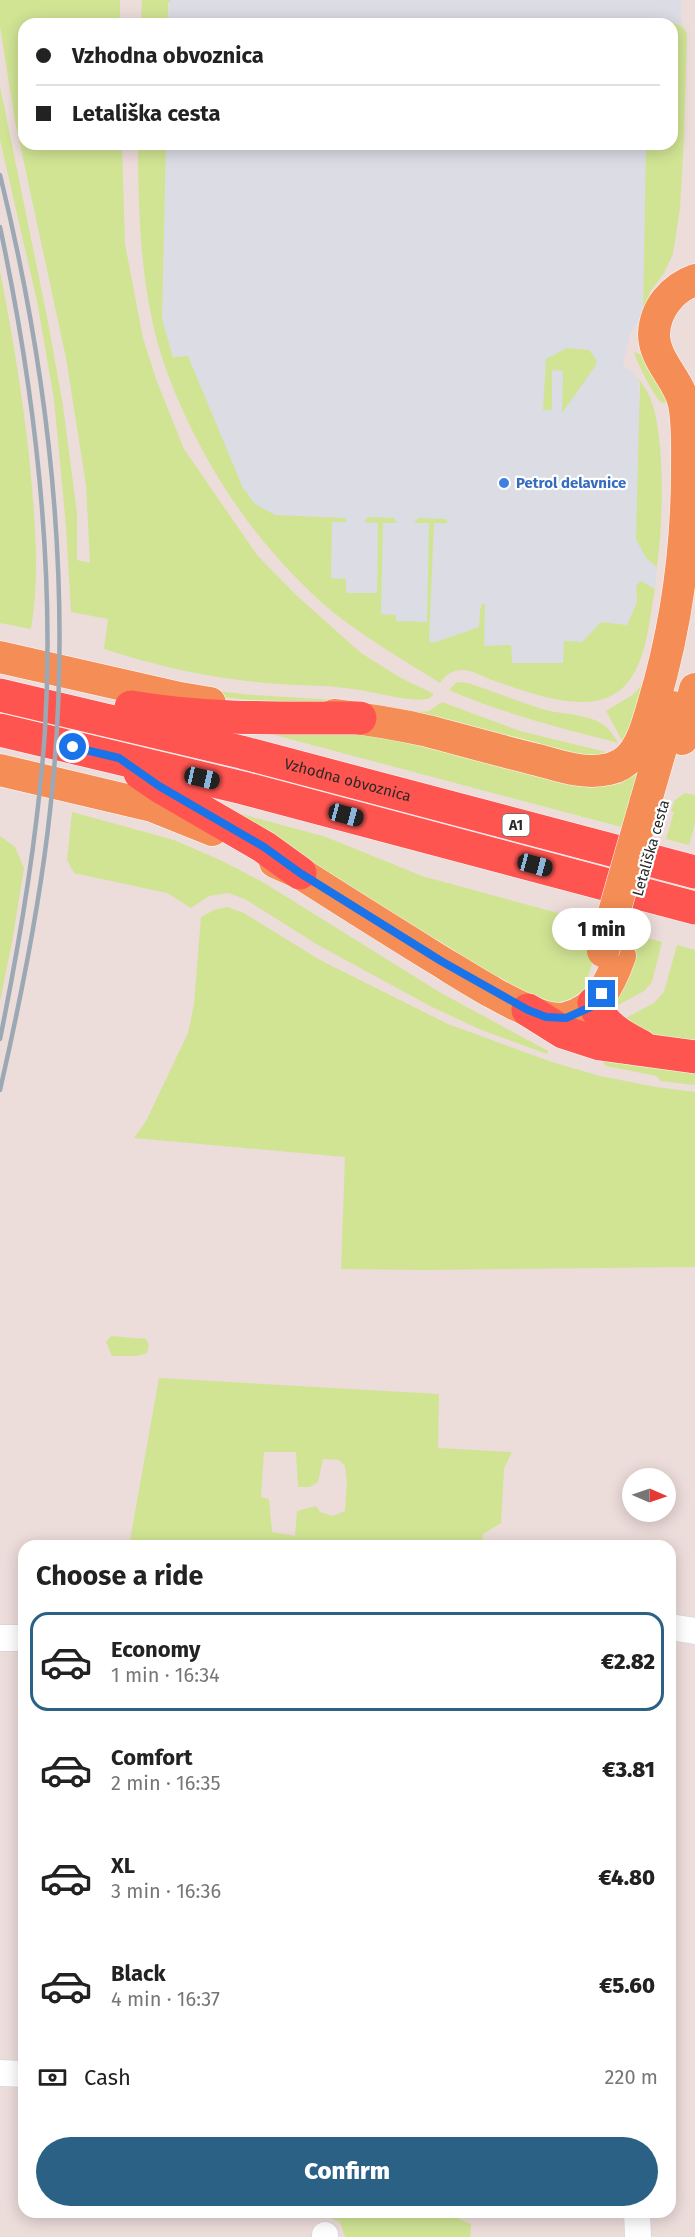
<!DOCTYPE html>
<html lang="en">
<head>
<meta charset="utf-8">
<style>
  :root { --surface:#fff; --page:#f2f2f2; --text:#222; --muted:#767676; --line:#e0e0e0; --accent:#2a6185 }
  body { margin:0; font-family:"Fira Sans",sans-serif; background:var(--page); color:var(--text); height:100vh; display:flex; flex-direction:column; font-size:22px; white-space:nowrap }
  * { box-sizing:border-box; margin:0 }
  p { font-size:20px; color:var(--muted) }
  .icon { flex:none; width:33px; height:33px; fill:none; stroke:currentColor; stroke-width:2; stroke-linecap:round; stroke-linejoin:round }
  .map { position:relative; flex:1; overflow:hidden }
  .drawer { position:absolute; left:18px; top:1540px; width:658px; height:678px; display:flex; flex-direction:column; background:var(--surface); border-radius:18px; box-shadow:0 3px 15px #0003 }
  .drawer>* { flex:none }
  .banner { position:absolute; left:18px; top:18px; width:660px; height:132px; border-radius:18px; box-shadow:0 3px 15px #0003; display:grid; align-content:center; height:132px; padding:0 18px; background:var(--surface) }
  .needle { width:39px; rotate:92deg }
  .tools { position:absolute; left:622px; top:1468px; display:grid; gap:12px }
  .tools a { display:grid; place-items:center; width:54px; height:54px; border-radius:50%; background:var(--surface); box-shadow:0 3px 15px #0003; font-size:30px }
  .end { position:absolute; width:27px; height:27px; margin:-14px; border:8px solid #1a73e8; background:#fff; box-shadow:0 0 0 3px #fff }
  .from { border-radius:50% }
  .bubble { position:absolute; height:42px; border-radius:21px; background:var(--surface); box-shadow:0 3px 15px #0003; font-size:20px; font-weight:800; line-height:42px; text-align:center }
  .car { position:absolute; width:18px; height:36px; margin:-18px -9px; border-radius:8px; box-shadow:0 0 4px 2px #0007; background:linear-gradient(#222 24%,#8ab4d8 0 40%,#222 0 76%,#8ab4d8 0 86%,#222 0) }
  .banner b { display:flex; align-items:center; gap:21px; height:57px; font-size:22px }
  .banner b+b { border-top:2px solid var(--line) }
  .banner i { width:15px; height:15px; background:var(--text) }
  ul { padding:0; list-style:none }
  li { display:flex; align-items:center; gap:18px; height:99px; margin:0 12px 9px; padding:0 6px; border:3px solid transparent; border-radius:18px }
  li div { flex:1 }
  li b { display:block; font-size:22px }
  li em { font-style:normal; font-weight:800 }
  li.current { border-color:var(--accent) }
  li>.icon { width:54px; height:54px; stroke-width:1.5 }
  h2 { padding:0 18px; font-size:27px; line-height:72px }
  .pay { display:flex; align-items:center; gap:15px; height:66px; padding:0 18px; font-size:22px }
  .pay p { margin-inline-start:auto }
  .primary-button { display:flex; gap:12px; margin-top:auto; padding:12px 18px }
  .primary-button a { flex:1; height:69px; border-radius:36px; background:var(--accent); color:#fff; font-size:24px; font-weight:800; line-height:69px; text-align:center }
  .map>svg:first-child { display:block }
  .industrial { fill:#dbdce4 }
  .green { fill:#d1e494; fill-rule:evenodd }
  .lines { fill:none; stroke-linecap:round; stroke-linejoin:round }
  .minor-casing { stroke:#c8d4db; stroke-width:27 }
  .major-casing { stroke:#fff; stroke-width:33 }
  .highway-casing { stroke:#fff; stroke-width:34 }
  .minor { stroke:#fff; stroke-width:26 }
  .major { stroke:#f58e56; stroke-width:32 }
  .highway { stroke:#ff5551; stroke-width:33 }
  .rail { stroke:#9ca9b4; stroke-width:4.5 }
  .major-bridge-casing { stroke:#fff; stroke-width:33; stroke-linecap:butt }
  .major-bridge { stroke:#f58e56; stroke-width:32 }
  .route { stroke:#1a73e8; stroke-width:8 }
  .shop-dot { fill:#3f7fe0; stroke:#fff; stroke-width:2 }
  .labels { text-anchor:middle; stroke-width:4.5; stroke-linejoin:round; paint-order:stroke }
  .shield { fill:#fff; stroke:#696969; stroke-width:1.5 }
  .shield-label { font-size:14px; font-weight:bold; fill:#292929 }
  .shop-label { font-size:15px; font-weight:bold; fill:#366cbe; stroke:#fff; text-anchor:start }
  .street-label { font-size:15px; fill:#292929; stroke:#fff }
</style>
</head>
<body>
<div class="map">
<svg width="695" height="2237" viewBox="0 0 695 2237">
  <rect width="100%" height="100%" fill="#ecdcda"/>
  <!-- industrial -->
  <g class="industrial">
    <polygon points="169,0 681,0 681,25 666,21 651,21 651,24 168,24"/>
    <polygon points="166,144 646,144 643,313 630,334 623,363 624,367 634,373 639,382 640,427 650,562 657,567 655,589 652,586 635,594 637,601 627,625 601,622 563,663 512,663 484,646 484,604 480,610 479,627 435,642 429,643 344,596 251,516 167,342 162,319"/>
  </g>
  <!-- green -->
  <g class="green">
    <path d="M0 0H120V24H24V144H122L125 244 143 338 157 382 184 449 257 555 296 595 361 653 401 678 434 694 430 698C416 704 371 691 353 689 321 684 288 686 256 682 204 677 154 665 104 649L108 619 71 612 66 527 54 399 37 301 0 140V86L48 322 63 406 77 513V560L90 563 86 485 66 358 15 121 0 26Z"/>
    <polygon points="142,0 171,0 168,3 168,24 141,24"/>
    <path d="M651 21C664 21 681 20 687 34L684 137 680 208 673 254 664 273 650 292 643 313 646 144H672V24H651Z"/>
    <path d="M138 144H166L162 319 173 357 188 356 243 488 255 504 275 515 345 518 347 522H332L331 578 346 579V593H377L378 523 364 522 368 517 394 518 397 523H383L381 614 396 615V621L427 622 429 523H414L418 518 446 519 448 523H434L429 642H436L479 627 480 610 482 604H485L484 646 511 645 512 663H563L564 641 582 642 601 622 627 625 637 602 636 586 641 581 655 589C650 615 648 649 634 673 606 725 534 694 492 680 483 677 473 670 462 670 452 670 446 675 440 683 405 661 367 639 334 613 257 548 200 463 166 369 141 301 138 216 138 144Z"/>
    <path d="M0 271C14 343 26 415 32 488 36 536 39 582 31 629L0 623Z"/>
    <polygon points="567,348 589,350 597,361 596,365 562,413 563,371 552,370 552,410 543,410 546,359"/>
    <path d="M634 352 644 356 668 402 662 403C655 399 636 361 634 352Z"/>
    <path d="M638 378C642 384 647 390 650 397 666 438 663 523 657 567L646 558 636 539 640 384Z"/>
    <polygon points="101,664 188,685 226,692 252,695 353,701 419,712 429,711 442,702 520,731 606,752 599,754 572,755 334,703 250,700 202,695 99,670"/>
    <path d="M457 682 468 683C492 691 517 701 542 709 562 715 586 713 604 725 610 730 615 737 618 743 561 728 504 714 449 690Z"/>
    <polygon points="644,682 652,682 623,742 606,711 634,694"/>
    <polygon points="330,727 426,743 594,787 620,784 642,768 629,829 248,728"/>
    <polygon points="685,793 695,795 695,823 689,845 666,839 674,812 671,811 675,800"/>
    <polygon points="226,810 326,837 422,876 602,925 585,989 568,1001 548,1003 470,967"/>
    <polygon points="72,812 174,840 220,860 261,881 441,993 548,1051 547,1054 479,1029 430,1006 318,945 245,899 228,893 209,896 191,908 167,893 74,873 67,860"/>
    <polygon points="0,836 15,847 24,868 12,942 0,1001"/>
    <polygon points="227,907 244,913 320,960 448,1024 552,1062 600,1076 656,1087 695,1092 695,1267 426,1270 341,1269 345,1157 134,1138 146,1121 188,1033 194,1004 201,917 214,910"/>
    <polygon points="640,936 662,942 652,982 644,991 609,1010 632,959"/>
    <polygon points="677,945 695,950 695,1047 660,1040 620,1021 654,1003 664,992"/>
    <polygon points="601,1059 695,1067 695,1085 660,1081 657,1076 606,1066"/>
    <polygon points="111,1336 146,1339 149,1346 147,1353 137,1356 112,1356 106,1342"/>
    <path d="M159 1378 439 1394 438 1448 512 1452 504 1469 501 1523 483 1534 482 1546H129ZM264 1452H296L298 1487H310L318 1482 323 1459 339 1460 345 1466 347 1483 345 1511 333 1516 320 1512 316 1506 297 1511 295 1536 272 1532 269 1499 261 1497Z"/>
    <polygon points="329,2213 445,2213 471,2224 470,2237 345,2237 340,2222 329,2217"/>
  </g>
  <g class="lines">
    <!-- minor casing -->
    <g class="minor-casing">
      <g id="minor">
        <polyline points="670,1627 695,1631"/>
        <polyline points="0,1638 24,1638"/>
        <polyline points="0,2073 24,2074"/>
        <polyline points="637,2212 638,2237"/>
        <polyline points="325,2237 325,2235"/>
      </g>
    </g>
    <!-- major casing -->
    <g class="major-casing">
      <g id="major">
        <polyline points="0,657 180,698 210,703"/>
        <path d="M334 715C366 719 397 724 428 731 465 741 501 751 538 760 560 766 585 775 609 769 618 767 626 762 632 755 643 741 648 722 653 705 676 629 687 547 687 468 687 447 688 425 684 404 679 379 654 361 654 334 655 309 672 288 695 280"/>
        <polyline points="682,739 695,689"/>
        <polyline points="0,770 152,806 212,830"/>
        <polyline points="645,804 673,707"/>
        <path d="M275 862 300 873C345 902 390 930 435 958 468 978 503 1001 539 1015 548 1018 557 1020 566 1018 598 1010 610 984 620 956"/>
      </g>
    </g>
    <!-- highway casing -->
    <g class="highway-casing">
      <g id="highway">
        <path id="s1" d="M0 695 241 752 695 872"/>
        <path d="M131 707C206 720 284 718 360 718"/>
        <polyline points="0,730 243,788 695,908"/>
        <polyline points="140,773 159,786 264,847 300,873"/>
        <path d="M594 1003C603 1026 621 1036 641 1046"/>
        <polyline points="528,1010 563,1032 600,1044 695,1057"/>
      </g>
    </g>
    <!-- minor -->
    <use href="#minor" class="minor"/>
    <!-- major -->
    <use href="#major" class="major"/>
    <!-- highway -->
    <use href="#highway" class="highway"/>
    <!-- rail -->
    <g class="rail">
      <path d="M0 175C51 383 74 598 50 811 40 905 21 998 0 1090"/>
      <path d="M0 227C35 392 55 561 45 730 38 834 21 936 0 1039"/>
    </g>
    <!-- major-bridge casing -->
    <g class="major-bridge-casing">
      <polyline id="major-bridge" points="603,951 645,804"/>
    </g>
    <!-- major-bridge -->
    <use href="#major-bridge" class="major-bridge"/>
  </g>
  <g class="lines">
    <!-- route -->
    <polyline class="route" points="73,747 119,758 159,786 264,847 300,873 441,961 528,1010 546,1017 566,1018 591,1007 602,994"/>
  </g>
  <!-- markers -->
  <circle class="shop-dot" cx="504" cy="483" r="6"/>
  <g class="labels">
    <!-- shield labels -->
    <rect class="shield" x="502.5" y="814" width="27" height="22" rx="4.5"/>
    <g class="shield-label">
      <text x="516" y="830">A1</text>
    </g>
    <!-- shop labels -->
    <g class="shop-label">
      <text x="516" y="488">Petrol delavnice</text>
    </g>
    <!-- street labels -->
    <g class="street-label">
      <text dy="5" stroke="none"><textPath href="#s1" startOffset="358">Vzhodna obvoznica</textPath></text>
      <text transform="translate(651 848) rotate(-74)" y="5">Letališka cesta</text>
    </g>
  </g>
</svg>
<div class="tools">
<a><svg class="needle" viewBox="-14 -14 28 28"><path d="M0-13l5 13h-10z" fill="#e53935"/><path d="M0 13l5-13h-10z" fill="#767676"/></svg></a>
</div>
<i class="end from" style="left:73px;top:747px"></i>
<i class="end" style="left:602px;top:994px"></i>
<div class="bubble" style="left:552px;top:908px;width:99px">1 min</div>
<i class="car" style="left:202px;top:778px;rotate:103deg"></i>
<i class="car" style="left:346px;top:815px;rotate:105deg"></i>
<i class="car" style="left:535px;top:865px;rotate:105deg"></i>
<div class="banner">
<b><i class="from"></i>Vzhodna obvoznica</b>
<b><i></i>Letališka cesta</b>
</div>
<section class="drawer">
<h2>Choose a ride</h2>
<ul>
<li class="current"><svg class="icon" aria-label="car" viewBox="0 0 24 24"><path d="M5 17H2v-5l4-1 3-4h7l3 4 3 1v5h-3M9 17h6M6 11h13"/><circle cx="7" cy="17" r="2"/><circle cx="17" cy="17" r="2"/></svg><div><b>Economy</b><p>1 min · 16:34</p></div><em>€2.82</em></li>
<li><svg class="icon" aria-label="car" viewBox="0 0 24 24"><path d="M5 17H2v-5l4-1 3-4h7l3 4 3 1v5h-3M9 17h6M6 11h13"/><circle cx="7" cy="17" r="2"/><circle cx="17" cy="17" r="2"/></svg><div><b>Comfort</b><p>2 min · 16:35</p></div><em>€3.81</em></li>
<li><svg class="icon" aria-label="car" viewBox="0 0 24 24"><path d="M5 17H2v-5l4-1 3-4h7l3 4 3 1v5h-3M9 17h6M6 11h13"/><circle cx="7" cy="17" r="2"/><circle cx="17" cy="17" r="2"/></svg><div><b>XL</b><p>3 min · 16:36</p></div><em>€4.80</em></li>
<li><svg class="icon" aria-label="car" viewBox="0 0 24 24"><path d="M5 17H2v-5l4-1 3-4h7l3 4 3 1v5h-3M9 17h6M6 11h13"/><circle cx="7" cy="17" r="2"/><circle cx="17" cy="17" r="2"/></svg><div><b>Black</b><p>4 min · 16:37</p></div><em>€5.60</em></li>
</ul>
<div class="pay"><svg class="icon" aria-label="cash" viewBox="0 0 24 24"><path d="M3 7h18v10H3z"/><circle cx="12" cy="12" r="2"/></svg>Cash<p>220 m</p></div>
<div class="primary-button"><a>Confirm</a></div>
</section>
</div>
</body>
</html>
